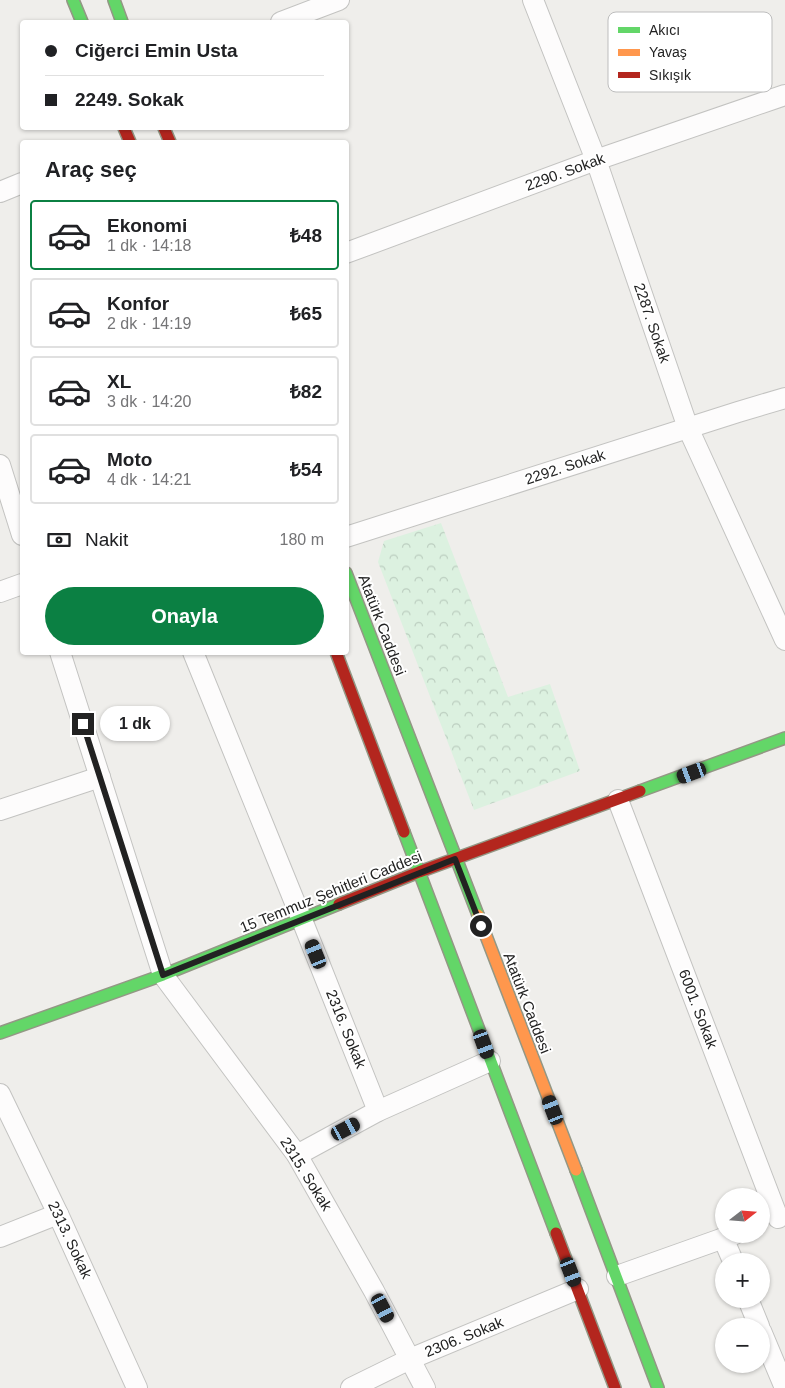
<!DOCTYPE html>
<html lang="tr">
<head>
<meta charset="utf-8">
<style>
  :root { --surface:#fff; --page:#f2f2f2; --text:#202124; --muted:#757577; --line:#e0e0e0; --accent:#0b8043 }
  body { margin:0; font-family:Helvetica,sans-serif; background:var(--page); color:var(--text); height:100vh; display:flex; flex-direction:column; font-size:19px; white-space:nowrap }
  * { box-sizing:border-box; margin:0 }
  p { font-size:16px; color:var(--muted) }
  .icon { flex:none; width:28px; height:28px; fill:none; stroke:currentColor; stroke-width:2; stroke-linecap:round; stroke-linejoin:round }
  .map { position:relative; flex:1; overflow:hidden }
  .details { position:absolute; left:20px; top:140px; width:329px; height:515px; display:flex; flex-direction:column; background:var(--surface); border-radius:5px; box-shadow:0 1px 4px #0004 }
  .details>* { flex:none }
  .banner { position:absolute; left:20px; top:20px; width:329px; height:110px; border-radius:5px; box-shadow:0 1px 4px #0004; display:grid; align-content:center; height:110px; padding:0 25px; background:var(--surface) }
  .needle { width:32px; rotate:73deg }
  .buttons { position:absolute; left:715px; top:1188px; display:grid; gap:10px }
  .buttons a { display:grid; place-items:center; width:55px; height:55px; border-radius:50%; background:var(--surface); box-shadow:0 1px 4px #0004; font-size:25px }
  .end { position:absolute; width:22px; height:22px; margin:-11px; border:6px solid #222; background:#fff; box-shadow:0 0 0 2px #fff }
  .from { border-radius:50% }
  .bubble { position:absolute; height:35px; border-radius:18px; background:var(--surface); box-shadow:0 1px 4px #0004; font-size:16px; font-weight:800; line-height:35px; text-align:center }
  .car { position:absolute; width:15px; height:30px; margin:-15px -8px; border-radius:6px; box-shadow:0 0 4px 1px #0007; background:linear-gradient(#222 24%,#8ab4d8 0 40%,#222 0 76%,#8ab4d8 0 86%,#222 0) }
  .banner b { display:flex; align-items:center; gap:18px; height:48px; font-size:19px }
  .banner b+b { border-top:1px solid var(--line) }
  .banner i { width:12px; height:12px; background:var(--text) }
  ul { padding:0; list-style:none }
  li { display:flex; align-items:center; gap:15px; height:70px; margin:0 10px 8px; padding:0 15px; border:2px solid var(--line); border-radius:5px }
  li div { flex:1 }
  li b { display:block; font-size:19px }
  li em { font-style:normal; font-weight:800 }
  li.on { border-color:var(--accent) }
  li>.icon { width:45px; height:45px; stroke-width:1.5 }
  h2 { padding:0 25px; font-size:22px; line-height:60px }
  .pay { display:flex; align-items:center; gap:12px; height:55px; padding:0 25px; font-size:19px }
  .pay p { margin-inline-start:auto }
  .action { display:flex; gap:10px; margin-top:auto; padding:10px 25px }
  .action a { flex:1; height:58px; border-radius:30px; background:var(--accent); color:#fff; font-size:20px; font-weight:800; line-height:58px; text-align:center }
  .map>svg:first-child { display:block }
  .park { fill:url(#park-crowns) }
  .lines { fill:none; stroke-linecap:round; stroke-linejoin:round }
  .street-casing { stroke:#c3c3c1; stroke-width:22 }
  .fast-casing { stroke:#939785; stroke-width:14 }
  .slow-casing { stroke:#939785; stroke-width:14 }
  .jam-casing { stroke:#939785; stroke-width:14 }
  .street { stroke:#fdfcfc; stroke-width:20 }
  .fast { stroke:#63d668; stroke-width:11 }
  .slow { stroke:#ff974d; stroke-width:11 }
  .jam { stroke:#b3261e; stroke-width:11 }
  .route { stroke:#222; stroke-width:6 }
  .labels { text-anchor:middle; stroke-width:4; stroke-linejoin:round; paint-order:stroke }
  .street-label { font-size:15px; fill:#222; stroke:#fff }
  .key { fill:#fff; stroke:#bdbdbd; stroke-width:1 }
  .key-label { font-size:14px; fill:#222 }
</style>
</head>
<body>
<div class="map">
<svg width="785" height="1388" viewBox="0 0 785 1388">
  <defs>
    <pattern id="park-crowns" width="20" height="18" patternUnits="userSpaceOnUse" patternTransform="scale(1.25)"><rect width="20" height="18" fill="#dcf1e0"/><path d="M2 6a3 3 0 1 1 6 0M12 15a3 3 0 1 1 6 0" fill="none" stroke="#bccec0"/></pattern>
  </defs>
  <rect width="100%" height="100%" fill="#efeeeb"/>
  <!-- park -->
  <polygon class="park" points="441,523 508,697 550,684 580,771 474,810 378,562 384,541"/>
  <g class="lines">
    <!-- street casing -->
    <g class="street-casing">
      <g id="street">
        <polyline points="533,0 596,160 688,428 785,640"/>
        <polyline points="281,22 339,0"/>
        <polyline points="0,192 22,183"/>
        <polyline points="346,253 596,160 785,95"/>
        <polyline points="0,465 22,535"/>
        <polyline points="346,537 738,412 785,398"/>
        <polyline points="0,592 22,584"/>
        <polyline points="60,652 163,975 297,1155 374,1291 425,1388"/>
        <polyline points="193,652 302,920 378,1111"/>
        <polyline points="618,800 778,1218"/>
        <polyline points="0,810 100,777"/>
        <polyline points="0,1094 58,1214 137,1388"/>
        <polyline points="297,1155 378,1111 490,1061"/>
        <polyline points="0,1237 58,1214"/>
        <polyline points="723,1238 733,1261"/>
        <polyline points="617,1276 735,1234"/>
        <polyline points="748,1299 759,1326"/>
        <polyline points="761,1331 785,1388"/>
        <polyline points="351,1388 410,1359 578,1289"/>
      </g>
    </g>
    <!-- fast casing -->
    <g class="fast-casing">
      <g id="fast">
        <polyline points="73,0 82,22"/>
        <polyline points="114,0 122,22"/>
        <polyline points="346,573 478,915"/>
        <polyline points="640,791 785,738"/>
        <polyline points="404,832 556,1233"/>
        <polyline points="0,1033 163,975 339,904"/>
        <polyline points="576,1170 658,1388"/>
      </g>
    </g>
    <!-- slow casing -->
    <g class="slow-casing">
      <polyline id="slow" points="478,915 576,1170"/>
    </g>
    <!-- jam casing -->
    <g class="jam-casing">
      <g id="jam">
        <polyline points="124,128 130,142"/>
        <polyline points="164,128 170,142"/>
        <polyline points="336,652 404,832"/>
        <polyline points="339,904 419,872 640,791"/>
        <polyline points="556,1233 615,1388"/>
      </g>
    </g>
    <!-- street -->
    <use href="#street" class="street"/>
    <!-- fast -->
    <use href="#fast" class="fast"/>
    <!-- slow -->
    <use href="#slow" class="slow"/>
    <!-- jam -->
    <use href="#jam" class="jam"/>
  </g>
  <g class="lines">
    <!-- route -->
    <polyline class="route" points="83,724 163,975 455,859 481,926"/>
  </g>
  <g class="labels">
    <!-- street labels -->
    <g class="street-label">
      <text transform="translate(565 172) rotate(-20)" y="5">2290. Sokak</text>
      <text transform="translate(652 323) rotate(71)" y="5">2287. Sokak</text>
      <text transform="translate(565 467) rotate(-18)" y="5">2292. Sokak</text>
      <text transform="translate(382 625) rotate(69)" y="5">Atatürk Caddesi</text>
      <text transform="translate(331 892) rotate(-22)" y="5">15 Temmuz Şehitleri Caddesi</text>
      <text transform="translate(527 1003) rotate(69)" y="5">Atatürk Caddesi</text>
      <text transform="translate(698 1009) rotate(69)" y="5">6001. Sokak</text>
      <text transform="translate(346 1029) rotate(68)" y="5">2316. Sokak</text>
      <text transform="translate(306 1174) rotate(58)" y="5">2315. Sokak</text>
      <text transform="translate(70 1240) rotate(65)" y="5">2313. Sokak</text>
      <text transform="translate(464 1337) rotate(-22)" y="5">2306. Sokak</text>
    </g>
  </g>
  <!-- legend -->
  <rect x="608" y="12" width="164" height="80" rx="8" class="key"/>
  <rect x="618" y="27" width="22" height="6" fill="#63d668"/>
  <rect x="618" y="49" width="22" height="7" fill="#ff974d"/>
  <rect x="618" y="72" width="22" height="6" fill="#b3261e"/>
  <g class="key-label">
    <text x="649" y="35">Akıcı</text>
    <text x="649" y="57">Yavaş</text>
    <text x="649" y="80">Sıkışık</text>
  </g>
</svg>
<div class="buttons">
<a><svg class="needle" viewBox="-14 -14 28 28"><path d="M0-13l5 13h-10z" fill="#e53935"/><path d="M0 13l5-13h-10z" fill="#757577"/></svg></a>
<a>+</a>
<a>−</a>
</div>
<i class="end from" style="left:481px;top:926px"></i>
<i class="end" style="left:83px;top:724px"></i>
<div class="bubble" style="left:100px;top:706px;width:70px">1 dk</div>
<i class="car" style="left:692px;top:773px;rotate:250deg"></i>
<i class="car" style="left:316px;top:954px;rotate:338deg"></i>
<i class="car" style="left:484px;top:1044px;rotate:160deg"></i>
<i class="car" style="left:553px;top:1110px;rotate:339deg"></i>
<i class="car" style="left:346px;top:1129px;rotate:62deg"></i>
<i class="car" style="left:571px;top:1272px;rotate:159deg"></i>
<i class="car" style="left:383px;top:1308px;rotate:152deg"></i>
<div class="banner">
<b><i class="from"></i>Ciğerci Emin Usta</b>
<b><i></i>2249. Sokak</b>
</div>
<section class="details">
<h2>Araç seç</h2>
<ul>
<li class="on"><svg class="icon" aria-label="car" viewBox="0 0 24 24"><path d="M5 17H2v-5l4-1 3-4h7l3 4 3 1v5h-3M9 17h6M6 11h13"/><circle cx="7" cy="17" r="2"/><circle cx="17" cy="17" r="2"/></svg><div><b>Ekonomi</b><p>1 dk · 14:18</p></div><em>₺48</em></li>
<li><svg class="icon" aria-label="car" viewBox="0 0 24 24"><path d="M5 17H2v-5l4-1 3-4h7l3 4 3 1v5h-3M9 17h6M6 11h13"/><circle cx="7" cy="17" r="2"/><circle cx="17" cy="17" r="2"/></svg><div><b>Konfor</b><p>2 dk · 14:19</p></div><em>₺65</em></li>
<li><svg class="icon" aria-label="car" viewBox="0 0 24 24"><path d="M5 17H2v-5l4-1 3-4h7l3 4 3 1v5h-3M9 17h6M6 11h13"/><circle cx="7" cy="17" r="2"/><circle cx="17" cy="17" r="2"/></svg><div><b>XL</b><p>3 dk · 14:20</p></div><em>₺82</em></li>
<li><svg class="icon" aria-label="car" viewBox="0 0 24 24"><path d="M5 17H2v-5l4-1 3-4h7l3 4 3 1v5h-3M9 17h6M6 11h13"/><circle cx="7" cy="17" r="2"/><circle cx="17" cy="17" r="2"/></svg><div><b>Moto</b><p>4 dk · 14:21</p></div><em>₺54</em></li>
</ul>
<div class="pay"><svg class="icon" aria-label="cash" viewBox="0 0 24 24"><path d="M3 7h18v10H3z"/><circle cx="12" cy="12" r="2"/></svg>Nakit<p>180 m</p></div>
<div class="action"><a>Onayla</a></div>
</section>
</div>
</body>
</html>
